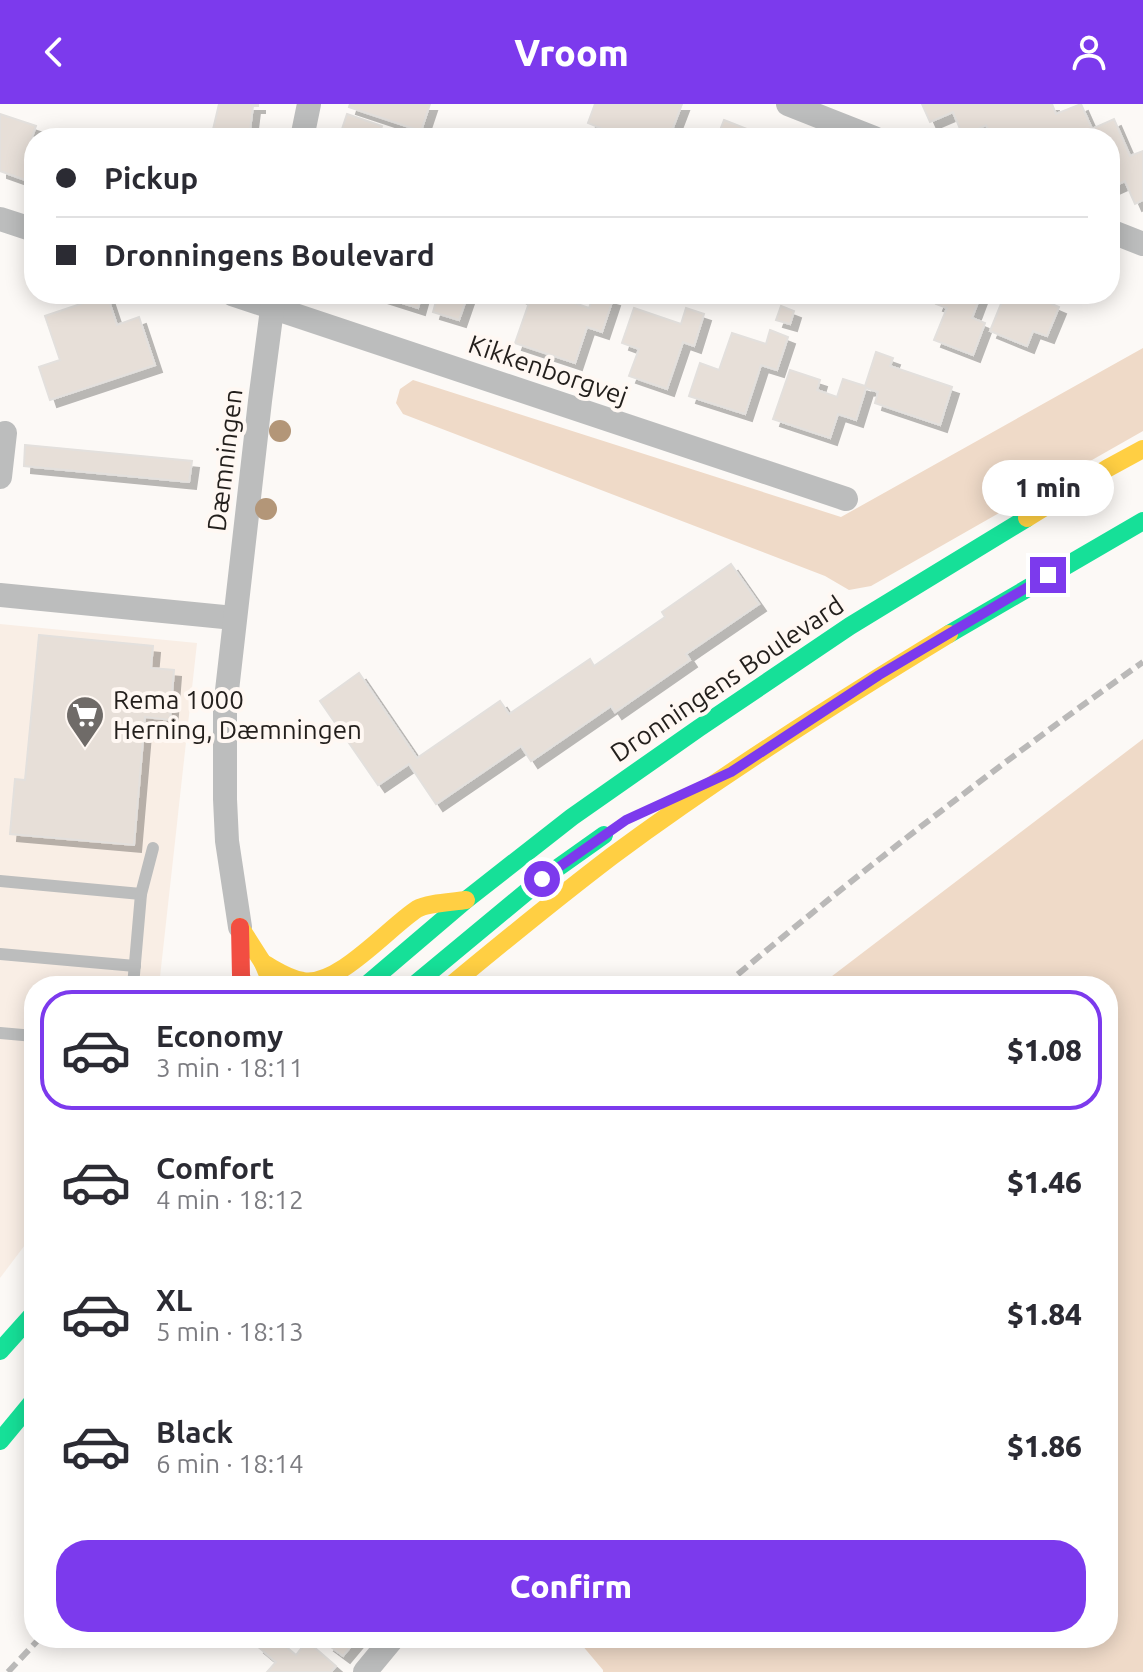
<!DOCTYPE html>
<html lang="en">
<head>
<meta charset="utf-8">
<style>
  :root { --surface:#fff; --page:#f7f7f7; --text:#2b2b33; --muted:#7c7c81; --line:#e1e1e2; --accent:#7c3aed }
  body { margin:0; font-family:Ubuntu,sans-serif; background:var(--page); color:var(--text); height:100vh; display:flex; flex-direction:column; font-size:30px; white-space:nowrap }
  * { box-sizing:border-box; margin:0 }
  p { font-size:26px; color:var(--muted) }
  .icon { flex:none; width:44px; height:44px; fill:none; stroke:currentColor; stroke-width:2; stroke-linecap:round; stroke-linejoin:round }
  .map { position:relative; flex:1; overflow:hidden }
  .side { position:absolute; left:24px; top:872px; width:1094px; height:672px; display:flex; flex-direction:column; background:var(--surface); border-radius:32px; box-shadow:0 4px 20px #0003 }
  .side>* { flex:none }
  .top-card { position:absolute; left:24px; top:24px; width:1096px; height:176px; border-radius:32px; box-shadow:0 4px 20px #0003; display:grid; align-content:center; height:176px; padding:0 32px; background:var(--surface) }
  .end { position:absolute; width:36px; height:36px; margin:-18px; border:10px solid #7c3aed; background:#fff; box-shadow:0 0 0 4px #fff }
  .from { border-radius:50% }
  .bubble { position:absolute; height:56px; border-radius:28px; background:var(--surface); box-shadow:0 4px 20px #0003; font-size:26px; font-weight:800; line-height:56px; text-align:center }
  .top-card b { display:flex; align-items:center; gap:28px; height:76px; font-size:30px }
  .top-card b+b { border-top:2px solid var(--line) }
  .top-card i { width:20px; height:20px; background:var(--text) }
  ul { padding:14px 0 0; list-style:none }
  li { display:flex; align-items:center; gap:24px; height:120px; margin:0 16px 12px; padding:0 16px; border:4px solid transparent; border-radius:32px }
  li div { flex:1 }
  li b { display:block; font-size:30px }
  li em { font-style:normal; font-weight:800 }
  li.selected { border-color:var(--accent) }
  li>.icon { width:72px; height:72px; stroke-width:1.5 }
  .primary-button { display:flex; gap:16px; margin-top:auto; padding:16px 32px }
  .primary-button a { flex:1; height:92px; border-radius:32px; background:var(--accent); color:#fff; font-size:32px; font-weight:800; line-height:92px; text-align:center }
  header { display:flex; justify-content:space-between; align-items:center; height:104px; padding:0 32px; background:var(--accent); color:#fff; font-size:36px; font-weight:800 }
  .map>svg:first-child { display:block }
  .built { fill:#f9eee5 }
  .green { fill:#efdac8 }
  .building { fill:#e7dfd8; stroke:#e3e0dd; stroke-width:2; filter:url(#shadow) }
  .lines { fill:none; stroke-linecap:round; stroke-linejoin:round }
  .lane { stroke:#bcbdbd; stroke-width:12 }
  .street { stroke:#bcbdbd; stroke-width:24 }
  .fast { stroke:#16e098; stroke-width:18 }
  .slow { stroke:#ffcf43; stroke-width:18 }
  .jam { stroke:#f24e42; stroke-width:18 }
  .rail { stroke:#bab9b8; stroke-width:6; stroke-dasharray:12 6; stroke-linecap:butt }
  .tree { fill:#b39678 }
  .route { stroke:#7c3aed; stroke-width:10 }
  .labels { text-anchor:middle; stroke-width:8; stroke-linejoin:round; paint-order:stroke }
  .street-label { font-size:26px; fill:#231f1c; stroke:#fff8f3 }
  .poi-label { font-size:26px; fill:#231f1c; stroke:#fff8f3; text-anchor:start }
</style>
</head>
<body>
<header><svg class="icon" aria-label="back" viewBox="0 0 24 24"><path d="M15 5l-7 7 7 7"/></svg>Vroom<svg class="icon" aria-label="person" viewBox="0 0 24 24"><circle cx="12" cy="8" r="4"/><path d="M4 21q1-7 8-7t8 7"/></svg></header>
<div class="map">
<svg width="1143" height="1568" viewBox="0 0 1143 1568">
  <defs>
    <filter id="shadow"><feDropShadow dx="7" dy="7" stdDeviation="0" flood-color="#0004"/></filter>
  </defs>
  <rect width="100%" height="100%" fill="#fcf9f6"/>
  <!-- built -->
  <polygon class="built" points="0,520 197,539 159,882 34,882 34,1129 0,1174"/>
  <!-- green -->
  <g class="green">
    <polygon points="1143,244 1143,327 871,482 849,486 825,472 403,310 396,299 400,285 413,276 841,413"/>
    <polygon points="1143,635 1143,1568 603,1568 603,1566 576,1534 1108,1534 1108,882 819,882"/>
  </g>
  <!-- building -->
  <g class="building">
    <polygon points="219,0 258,0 258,2 253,2 249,34 211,34"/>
    <polygon points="350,0 430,0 421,27 349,3"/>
    <polygon points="595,0 682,0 669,34 605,34 608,27 588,19"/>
    <polygon points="922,0 1052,0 1056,10 1081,0 1092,25 1114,15 1130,52 1143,47 1143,96 1135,100 1125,77 1110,84 1110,34 992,34 986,21 963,32 953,8 930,18"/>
    <polygon points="0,10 36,22 31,36 34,37 34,79 0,67"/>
    <polygon points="347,10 382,22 378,34 360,34 341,28"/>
    <polygon points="724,16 762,31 760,34 717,34"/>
    <polygon points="374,190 422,190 418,204"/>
    <polygon points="438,190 468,190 459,216 433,208"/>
    <polygon points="513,190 548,190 589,204 594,190 613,195 602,228 587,223 575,259 515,239 530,196"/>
    <polygon points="940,190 981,190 972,214 985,219 973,251 934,236 947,204 936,200"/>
    <polygon points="1005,190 1047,190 1045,197 1059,203 1047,232 1033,227 1027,242 990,227"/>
    <polygon points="107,191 117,221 139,213 155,261 50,296 39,263 60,256 45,212"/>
    <polygon points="781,202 794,207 790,220 776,216"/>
    <polygon points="634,204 681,220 686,204 704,210 694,242 683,238 667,285 629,272 639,245 622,239"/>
    <polygon points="770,226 788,233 777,266 761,261 745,310 689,292 700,259 719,266 732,229 766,240"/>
    <polygon points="876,248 893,254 890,262 952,283 940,321 875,299 878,288 866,284 856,316 838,310 830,334 773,315 790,266 820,276 817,286 837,293 843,275 865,282"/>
    <polygon points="25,341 192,357 189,378 24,362"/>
    <polygon points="731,460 759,500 686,550 690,556 615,608 611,602 531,657 521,642 436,700 409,660 378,681 320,597 359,569 417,654 500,597 509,610 590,555 594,562 665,513 662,508"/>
    <polygon points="39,531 153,542 151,564 174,566 170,616 145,613 134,741 10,730 15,675 25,676"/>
    <polygon points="264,1534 276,1534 296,1551 307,1537 336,1562 331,1568 267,1568 276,1558 257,1542"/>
    <polygon points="331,1534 358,1534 343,1552 327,1540"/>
  </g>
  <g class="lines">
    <!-- lane -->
    <g class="lane">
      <polyline points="0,777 141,790 133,882"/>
      <polyline points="141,790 153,744"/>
      <polyline points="0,850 135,862"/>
      <polyline points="0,929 34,932"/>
    </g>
    <!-- street -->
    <g class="street">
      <polyline points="788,0 874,34"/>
      <polyline points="302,34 309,0"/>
      <polyline points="0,115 34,126"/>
      <polyline points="1110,127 1143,140"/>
      <polyline points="232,190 846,395"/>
      <polyline points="0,373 5,329"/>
      <polyline points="0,491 234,514"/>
      <polyline points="240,823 227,737 225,695 225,604 260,297 274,190"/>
      <polyline points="365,1568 393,1534"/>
    </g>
    <!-- fast -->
    <g class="fast">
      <polyline points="949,530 1143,417"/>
      <polyline points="365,882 466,796 572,713 699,624 850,522 1027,414"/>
      <polyline points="413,882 542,775 604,731"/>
      <polyline points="0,1247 34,1209"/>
      <polyline points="0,1337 34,1296"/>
    </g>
    <!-- slow -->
    <g class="slow">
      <polyline points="1027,414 1108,364 1143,345"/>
      <polyline points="240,823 263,859 271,878"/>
      <path d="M263 859C276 866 288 875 303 877 338 883 388 824 417 805 427 799 453 798 466 796"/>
      <path d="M450 882C503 838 557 794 612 752 720 672 834 600 949 530"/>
    </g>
    <!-- jam -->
    <polyline class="jam" points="240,823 241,872 244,882"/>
    <!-- rail -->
    <g class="rail">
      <path d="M724 882C859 768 999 660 1143 558"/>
      <polyline points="8,1568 40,1534"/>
    </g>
  </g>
  <!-- trees -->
  <g class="tree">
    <circle cx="280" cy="327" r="11"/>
    <circle cx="266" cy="405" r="11"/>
  </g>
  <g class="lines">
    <!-- route -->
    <polyline class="route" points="542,775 626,716 731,668 879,571 1048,471"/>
  </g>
  <!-- icons -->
  <defs>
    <g id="supermarket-pin" transform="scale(2)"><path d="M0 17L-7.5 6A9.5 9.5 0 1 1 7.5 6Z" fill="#6f6b68" stroke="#fff8f3"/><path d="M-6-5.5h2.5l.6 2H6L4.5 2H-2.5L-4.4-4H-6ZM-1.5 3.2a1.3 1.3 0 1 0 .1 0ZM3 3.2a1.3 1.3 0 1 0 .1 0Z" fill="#fff"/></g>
  </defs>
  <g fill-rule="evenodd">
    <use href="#supermarket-pin" x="85" y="611"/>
  </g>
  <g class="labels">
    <!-- street labels -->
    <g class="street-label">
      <text transform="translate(548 266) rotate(19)" y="9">Kikkenborgvej</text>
      <text transform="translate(225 356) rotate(-83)" y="9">Dæmningen</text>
      <text transform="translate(727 575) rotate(-34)" y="9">Dronningens Boulevard</text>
    </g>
    <!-- poi labels -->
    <g class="poi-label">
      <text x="113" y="605">Rema 1000<tspan x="113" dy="30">Herning, Dæmningen</tspan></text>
    </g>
  </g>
</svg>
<i class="end from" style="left:542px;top:775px"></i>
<i class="end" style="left:1048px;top:471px"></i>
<div class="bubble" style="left:982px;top:356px;width:132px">1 min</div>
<div class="top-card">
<b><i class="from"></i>Pickup</b>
<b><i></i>Dronningens Boulevard</b>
</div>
<section class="side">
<ul>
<li class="selected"><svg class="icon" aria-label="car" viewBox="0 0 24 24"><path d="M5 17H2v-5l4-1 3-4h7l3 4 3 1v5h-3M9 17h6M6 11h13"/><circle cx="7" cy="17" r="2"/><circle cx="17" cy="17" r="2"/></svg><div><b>Economy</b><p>3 min · 18:11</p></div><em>$1.08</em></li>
<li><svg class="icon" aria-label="car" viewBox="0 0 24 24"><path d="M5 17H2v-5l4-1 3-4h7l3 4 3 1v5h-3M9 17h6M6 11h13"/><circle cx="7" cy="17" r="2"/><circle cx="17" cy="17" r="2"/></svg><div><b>Comfort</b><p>4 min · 18:12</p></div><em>$1.46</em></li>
<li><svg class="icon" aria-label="car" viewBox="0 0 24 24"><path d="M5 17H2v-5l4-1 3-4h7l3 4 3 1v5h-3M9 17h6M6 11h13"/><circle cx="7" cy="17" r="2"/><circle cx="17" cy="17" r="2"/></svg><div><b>XL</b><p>5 min · 18:13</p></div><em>$1.84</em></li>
<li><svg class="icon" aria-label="car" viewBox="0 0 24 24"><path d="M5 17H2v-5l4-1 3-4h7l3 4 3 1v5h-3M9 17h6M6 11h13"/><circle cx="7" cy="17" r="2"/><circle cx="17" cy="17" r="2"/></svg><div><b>Black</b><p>6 min · 18:14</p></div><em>$1.86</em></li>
</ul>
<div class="primary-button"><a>Confirm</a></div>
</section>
</div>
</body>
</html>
